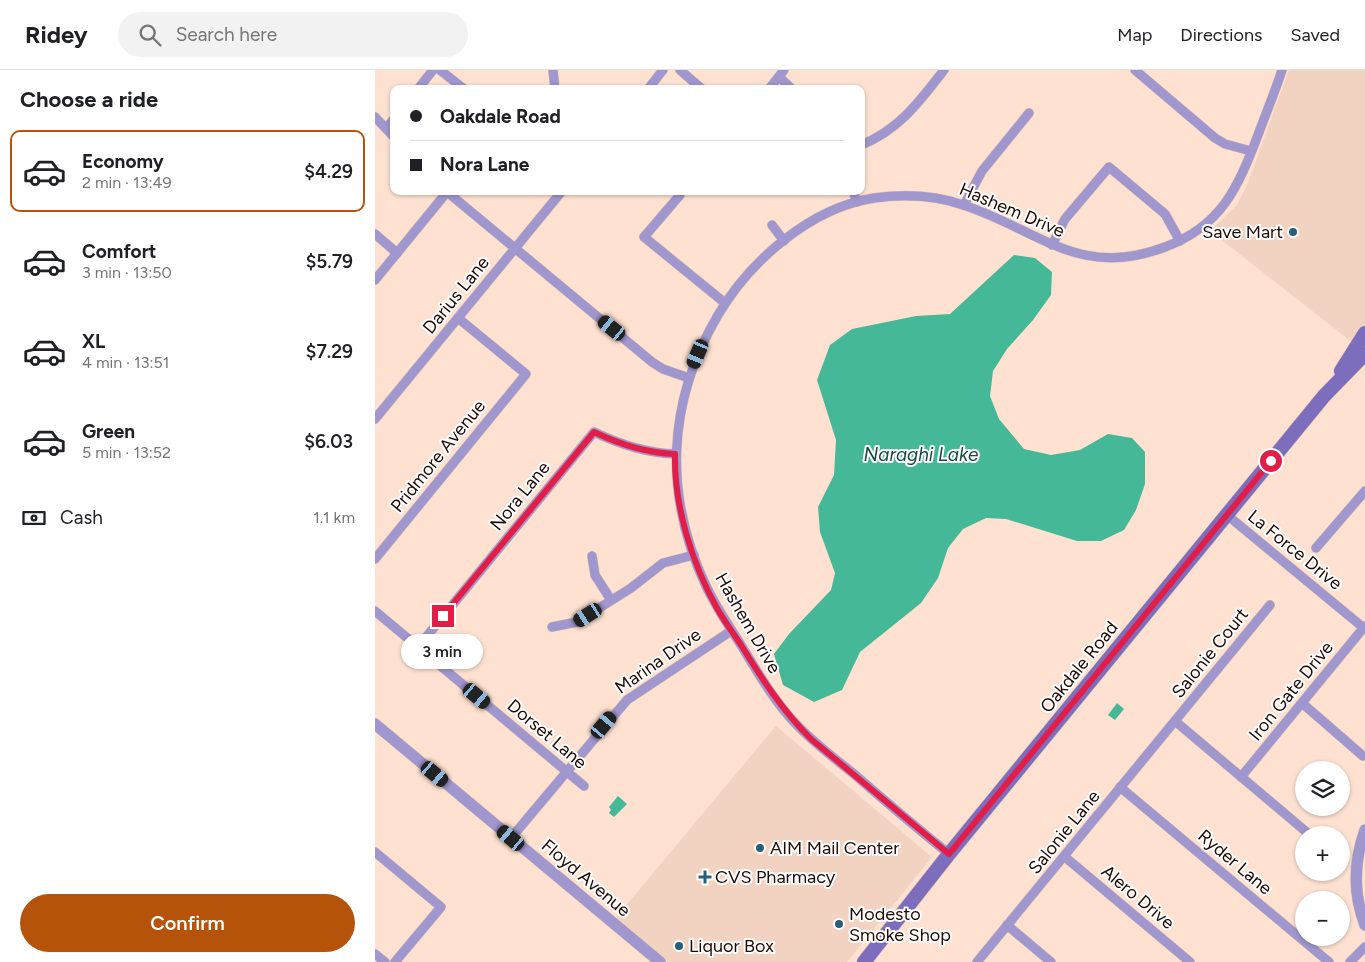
<!DOCTYPE html>
<html lang="en">
<head>
<meta charset="utf-8">
<style>
  :root { --surface:#fff; --page:#f2f2f2; --text:#202124; --muted:#757577; --line:#e0e0e0; --accent:#b45309 }
  body { margin:0; font-family:Figtree,sans-serif; background:var(--page); color:var(--text); height:100vh; display:flex; flex-direction:column; font-size:19px; white-space:nowrap }
  * { box-sizing:border-box; margin:0 }
  p { font-size:16px; color:var(--muted) }
  .icon { flex:none; width:28px; height:28px; fill:none; stroke:currentColor; stroke-width:2; stroke-linecap:round; stroke-linejoin:round }
  .map { position:relative; flex:1; overflow:hidden }
  .side { display:flex; flex-direction:column; background:var(--surface); width:375px }
  .side>* { flex:none }
  .banner { position:absolute; left:15px; top:15px; width:475px; height:110px; border-radius:10px; box-shadow:0 1px 4px #0004; display:grid; align-content:center; height:110px; padding:0 20px; background:var(--surface) }
  .buttons { position:absolute; left:920px; top:691px; display:grid; gap:10px }
  .buttons a { display:grid; place-items:center; width:55px; height:55px; border-radius:50%; background:var(--surface); box-shadow:0 1px 4px #0004; font-size:25px }
  .end { position:absolute; width:22px; height:22px; margin:-11px; border:6px solid #e11d48; background:#fff; box-shadow:0 0 0 2px #fff }
  .from { border-radius:50% }
  .bubble { position:absolute; height:35px; border-radius:18px; background:var(--surface); box-shadow:0 1px 4px #0004; font-size:16px; font-weight:600; line-height:35px; text-align:center }
  .car { position:absolute; width:15px; height:30px; margin:-15px -8px; border-radius:6px; box-shadow:0 0 4px 1px #0007; background:linear-gradient(#222 24%,#8ab4d8 0 40%,#222 0 76%,#8ab4d8 0 86%,#222 0) }
  .banner b { display:flex; align-items:center; gap:18px; height:48px; font-size:19px }
  .banner b+b { border-top:1px solid var(--line) }
  .banner i { width:12px; height:12px; background:var(--text) }
  ul { padding:0; list-style:none }
  li { display:flex; align-items:center; gap:15px; height:82px; margin:0 10px 8px; padding:0 10px; border:2px solid transparent; border-radius:10px }
  li div { flex:1 }
  li b { display:block; font-size:19px }
  li em { font-style:normal; font-weight:600 }
  li.selected { border-color:var(--accent) }
  li>.icon { width:45px; height:45px; stroke-width:1.5 }
  h2 { padding:0 20px; font-size:22px; line-height:60px }
  .pay { display:flex; align-items:center; gap:12px; height:55px; padding:0 20px; font-size:19px }
  .pay p { margin-inline-start:auto }
  .primary-button { display:flex; gap:10px; margin-top:auto; padding:10px 20px }
  .primary-button a { flex:1; height:58px; border-radius:30px; background:var(--accent); color:#fff; font-size:20px; font-weight:600; line-height:58px; text-align:center }
  header { display:flex; align-items:center; gap:30px; box-sizing:border-box; height:70px; padding:0 25px; background:var(--surface); border-bottom:1px solid var(--line) }
  header strong { font-size:24px }
  nav { display:flex; gap:28px; margin-inline-start:auto; font-size:18px }
  .search { width:350px; height:45px; background:var(--page); display:flex; align-items:center; gap:12px; box-sizing:border-box; padding:0 18px; border-radius:28px; color:var(--muted); font-size:19px }
  main { display:flex; flex:1; min-height:0 }
  .map>svg:first-child { display:block }
  .built { fill:#f2d2c1 }
  .water { fill:#44b897 }
  .lines { fill:none; stroke-linecap:round; stroke-linejoin:round }
  .minor-casing { stroke:#dabeb0; stroke-width:10 }
  .tertiary-casing { stroke:#dabeb0; stroke-width:12 }
  .secondary-casing { stroke:#dabeb0; stroke-width:15 }
  .minor { stroke:#9f97cd; stroke-width:9 }
  .tertiary { stroke:#9f97cd; stroke-width:11 }
  .secondary { stroke:#7d6ebd; stroke-width:14 }
  .route { stroke:#e11d48; stroke-width:6 }
  .poi-dot { fill:#265f79; stroke:#fff; stroke-width:2 }
  .labels { text-anchor:middle; stroke-width:4; stroke-linejoin:round; paint-order:stroke }
  .street-label { font-size:18px; fill:#200800; stroke:#fff }
  .poi-label { font-size:18px; fill:#200800; stroke:#fff; text-anchor:start }
  .water-label { font-size:19px; font-style:italic; fill:#18493b; stroke:#fff }
</style>
</head>
<body>
<header>
<strong>Ridey</strong>
<div class="search"><svg class="icon" aria-label="search" viewBox="0 0 24 24"><circle cx="10" cy="10" r="6"/><path d="M15 15l6 6"/></svg>Search here</div>
<nav><a>Map</a><a>Directions</a><a>Saved</a></nav>
</header>
<main>
<section class="side">
<h2>Choose a ride</h2>
<ul>
<li class="selected"><svg class="icon" aria-label="car" viewBox="0 0 24 24"><path d="M5 17H2v-5l4-1 3-4h7l3 4 3 1v5h-3M9 17h6M6 11h13"/><circle cx="7" cy="17" r="2"/><circle cx="17" cy="17" r="2"/></svg><div><b>Economy</b><p>2 min · 13:49</p></div><em>$4.29</em></li>
<li><svg class="icon" aria-label="car" viewBox="0 0 24 24"><path d="M5 17H2v-5l4-1 3-4h7l3 4 3 1v5h-3M9 17h6M6 11h13"/><circle cx="7" cy="17" r="2"/><circle cx="17" cy="17" r="2"/></svg><div><b>Comfort</b><p>3 min · 13:50</p></div><em>$5.79</em></li>
<li><svg class="icon" aria-label="car" viewBox="0 0 24 24"><path d="M5 17H2v-5l4-1 3-4h7l3 4 3 1v5h-3M9 17h6M6 11h13"/><circle cx="7" cy="17" r="2"/><circle cx="17" cy="17" r="2"/></svg><div><b>XL</b><p>4 min · 13:51</p></div><em>$7.29</em></li>
<li><svg class="icon" aria-label="car" viewBox="0 0 24 24"><path d="M5 17H2v-5l4-1 3-4h7l3 4 3 1v5h-3M9 17h6M6 11h13"/><circle cx="7" cy="17" r="2"/><circle cx="17" cy="17" r="2"/></svg><div><b>Green</b><p>5 min · 13:52</p></div><em>$6.03</em></li>
</ul>
<div class="pay"><svg class="icon" aria-label="cash" viewBox="0 0 24 24"><path d="M3 7h18v10H3z"/><circle cx="12" cy="12" r="2"/></svg>Cash<p>1.1 km</p></div>
<div class="primary-button"><a>Confirm</a></div>
</section>
<div class="map">
<svg width="990" height="892" viewBox="0 0 990 892">
  <rect width="100%" height="100%" fill="#fee1d1"/>
  <!-- built -->
  <g class="built">
    <polygon points="914,0 990,0 990,255 977,272 835,161 862,135 872,115"/>
    <polygon points="401,656 557,787 472,892 287,892 238,851"/>
  </g>
  <!-- water -->
  <g class="water">
    <polygon points="639,185 660,188 677,202 676,225 658,250 632,279 618,301 615,326 624,349 649,379 676,385 705,380 733,364 757,368 770,382 770,414 761,440 749,460 726,471 702,471 631,449 611,448 588,459 573,478 563,508 546,533 485,582 467,620 439,632 408,615 399,584 414,564 456,520 460,503 445,462 443,437 459,405 461,370 442,310 455,275 477,259 541,246 575,244"/>
    <polygon points="742,633 749,639 740,650 733,645"/>
    <polygon points="243,726 252,734 239,747 234,743 236,740 234,737"/>
  </g>
  <g class="lines">
    <!-- minor casing -->
    <g class="minor-casing">
      <g id="minor">
        <polyline points="65,0 89,19"/>
        <polyline points="178,0 180,19"/>
        <polyline points="305,0 327,19"/>
        <polyline points="760,0 840,68 850,74 876,81"/>
        <polyline points="404,7 417,19"/>
        <polyline points="43,19 58,0"/>
        <polyline points="273,19 288,0"/>
        <polyline points="394,19 409,0"/>
        <polyline points="0,47 19,67"/>
        <polyline points="11,58 19,49"/>
        <path d="M486 75C524 60 545 31 569 0"/>
        <polyline points="71,121 277,292 288,299 314,308"/>
        <polyline points="478,121 482,132"/>
        <polyline points="305,125 269,167 350,233"/>
        <polyline points="589,135 607,101 654,43"/>
        <polyline points="397,155 409,171"/>
        <polyline points="0,164 22,183"/>
        <polyline points="677,175 690,149 734,97 790,144 805,171"/>
        <polyline points="0,210 72,122"/>
        <polyline points="0,349 187,121"/>
        <polyline points="852,445 990,559"/>
        <polyline points="941,478 990,421"/>
        <polyline points="217,486 220,505 236,530"/>
        <polyline points="0,489 151,304 83,248"/>
        <polyline points="0,541 209,716"/>
        <polyline points="177,557 202,552 256,518 288,493 319,485"/>
        <path d="M43 577 219 362C244 374 272 383 300 384"/>
        <polyline points="927,633 988,686"/>
        <polyline points="800,651 935,765"/>
        <polyline points="866,707 990,556"/>
        <polyline points="745,717 954,892"/>
        <polyline points="136,768 252,630 356,561"/>
        <polyline points="0,782 66,837 20,892"/>
        <path d="M574 784C542 758 510 731 479 704 459 688 439 673 421 654 399 631 383 603 366 575 354 556 341 537 331 516 288 424 292 332 343 245 375 191 435 138 499 128 529 124 559 125 588 135 663 159 704 210 790 177 847 156 863 117 883 65 891 43 900 22 907 0"/>
        <polyline points="690,787 815,892"/>
        <polyline points="632,855 676,892"/>
        <polyline points="0,884 10,892"/>
        <polyline points="602,892 895,535"/>
        <polyline points="975,892 990,877"/>
      </g>
    </g>
    <!-- tertiary casing -->
    <g class="tertiary-casing">
      <g id="tertiary">
        <polyline points="0,654 285,892"/>
        <path d="M990 760C979 791 978 824 990 855"/>
      </g>
    </g>
    <!-- secondary casing -->
    <g class="secondary-casing">
      <g id="secondary">
        <polyline points="966,301 990,263"/>
        <polyline points="489,892 574,784 949,326 990,284"/>
      </g>
    </g>
    <!-- minor -->
    <use href="#minor" class="minor"/>
    <!-- tertiary -->
    <use href="#tertiary" class="tertiary"/>
    <!-- secondary -->
    <use href="#secondary" class="secondary"/>
  </g>
  <g class="lines">
    <!-- route -->
    <path class="route" d="M68 546 219 362C244 374 272 383 300 384 299 436 317 494 343 540 350 552 358 563 366 575 387 609 407 640 436 669L574 784 896 391"/>
  </g>
  <!-- markers -->
  <g class="poi-dot">
    <circle cx="918" cy="162" r="5"/>
    <circle cx="385" cy="778" r="5"/>
    <path d="M327.5 799.5h5v5h5v5h-5v5h-5v-5h-5v-5h5z"/>
    <circle cx="464" cy="854" r="5"/>
    <circle cx="304" cy="876" r="5"/>
  </g>
  <g class="labels">
    <!-- street labels -->
    <g class="street-label">
      <text transform="translate(637 140) rotate(23)" y="6">Hashem Drive</text>
      <text transform="translate(81 225) rotate(-51)" y="6">Darius Lane</text>
      <text transform="translate(63 386) rotate(-51)" y="6">Pridmore Avenue</text>
      <text transform="translate(145 426) rotate(-51)" y="6">Nora Lane</text>
      <text transform="translate(920 480) rotate(39)" y="6">La Force Drive</text>
      <text transform="translate(373 553) rotate(60)" y="6">Hashem Drive</text>
      <text transform="translate(835 583) rotate(-51)" y="6">Salonie Court</text>
      <text transform="translate(283 591) rotate(-35)" y="6">Marina Drive</text>
      <text transform="translate(704 597) rotate(-51)" y="6">Oakdale Road</text>
      <text transform="translate(916 621) rotate(-51)" y="6">Iron Gate Drive</text>
      <text transform="translate(172 664) rotate(40)" y="6">Dorset Lane</text>
      <text transform="translate(689 762) rotate(-51)" y="6">Salonie Lane</text>
      <text transform="translate(860 792) rotate(40)" y="6">Ryder Lane</text>
      <text transform="translate(211 808) rotate(40)" y="6">Floyd Avenue</text>
      <text transform="translate(763 827) rotate(40)" y="6">Alero Drive</text>
    </g>
    <!-- poi labels -->
    <g class="poi-label">
      <text x="908" y="168" text-anchor="end">Save Mart</text>
      <text x="395" y="784">AIM Mail Center</text>
      <text x="340" y="813">CVS Pharmacy</text>
      <text x="474" y="850">Modesto<tspan x="474" dy="21">Smoke Shop</tspan></text>
      <text x="314" y="882">Liquor Box</text>
    </g>
    <!-- water labels -->
    <g class="water-label">
      <text x="546" y="391">Naraghi Lake</text>
    </g>
  </g>
</svg>
<div class="buttons">
<a><svg class="icon" aria-label="layers" viewBox="0 0 24 24"><path d="M12 4l9 5-9 5-9-5zM3 14l9 5 9-5"/></svg></a>
<a>+</a>
<a>−</a>
</div>
<i class="end from" style="left:896px;top:391px"></i>
<i class="end" style="left:68px;top:546px"></i>
<div class="bubble" style="left:26px;top:564px;width:82px">3 min</div>
<i class="car" style="left:237px;top:258px;rotate:309deg"></i>
<i class="car" style="left:323px;top:284px;rotate:203deg"></i>
<i class="car" style="left:213px;top:545px;rotate:238deg"></i>
<i class="car" style="left:102px;top:626px;rotate:130deg"></i>
<i class="car" style="left:229px;top:655px;rotate:40deg"></i>
<i class="car" style="left:60px;top:704px;rotate:130deg"></i>
<i class="car" style="left:136px;top:768px;rotate:310deg"></i>
<div class="banner">
<b><i class="from"></i>Oakdale Road</b>
<b><i></i>Nora Lane</b>
</div>
</div>
</main>
</body>
</html>
